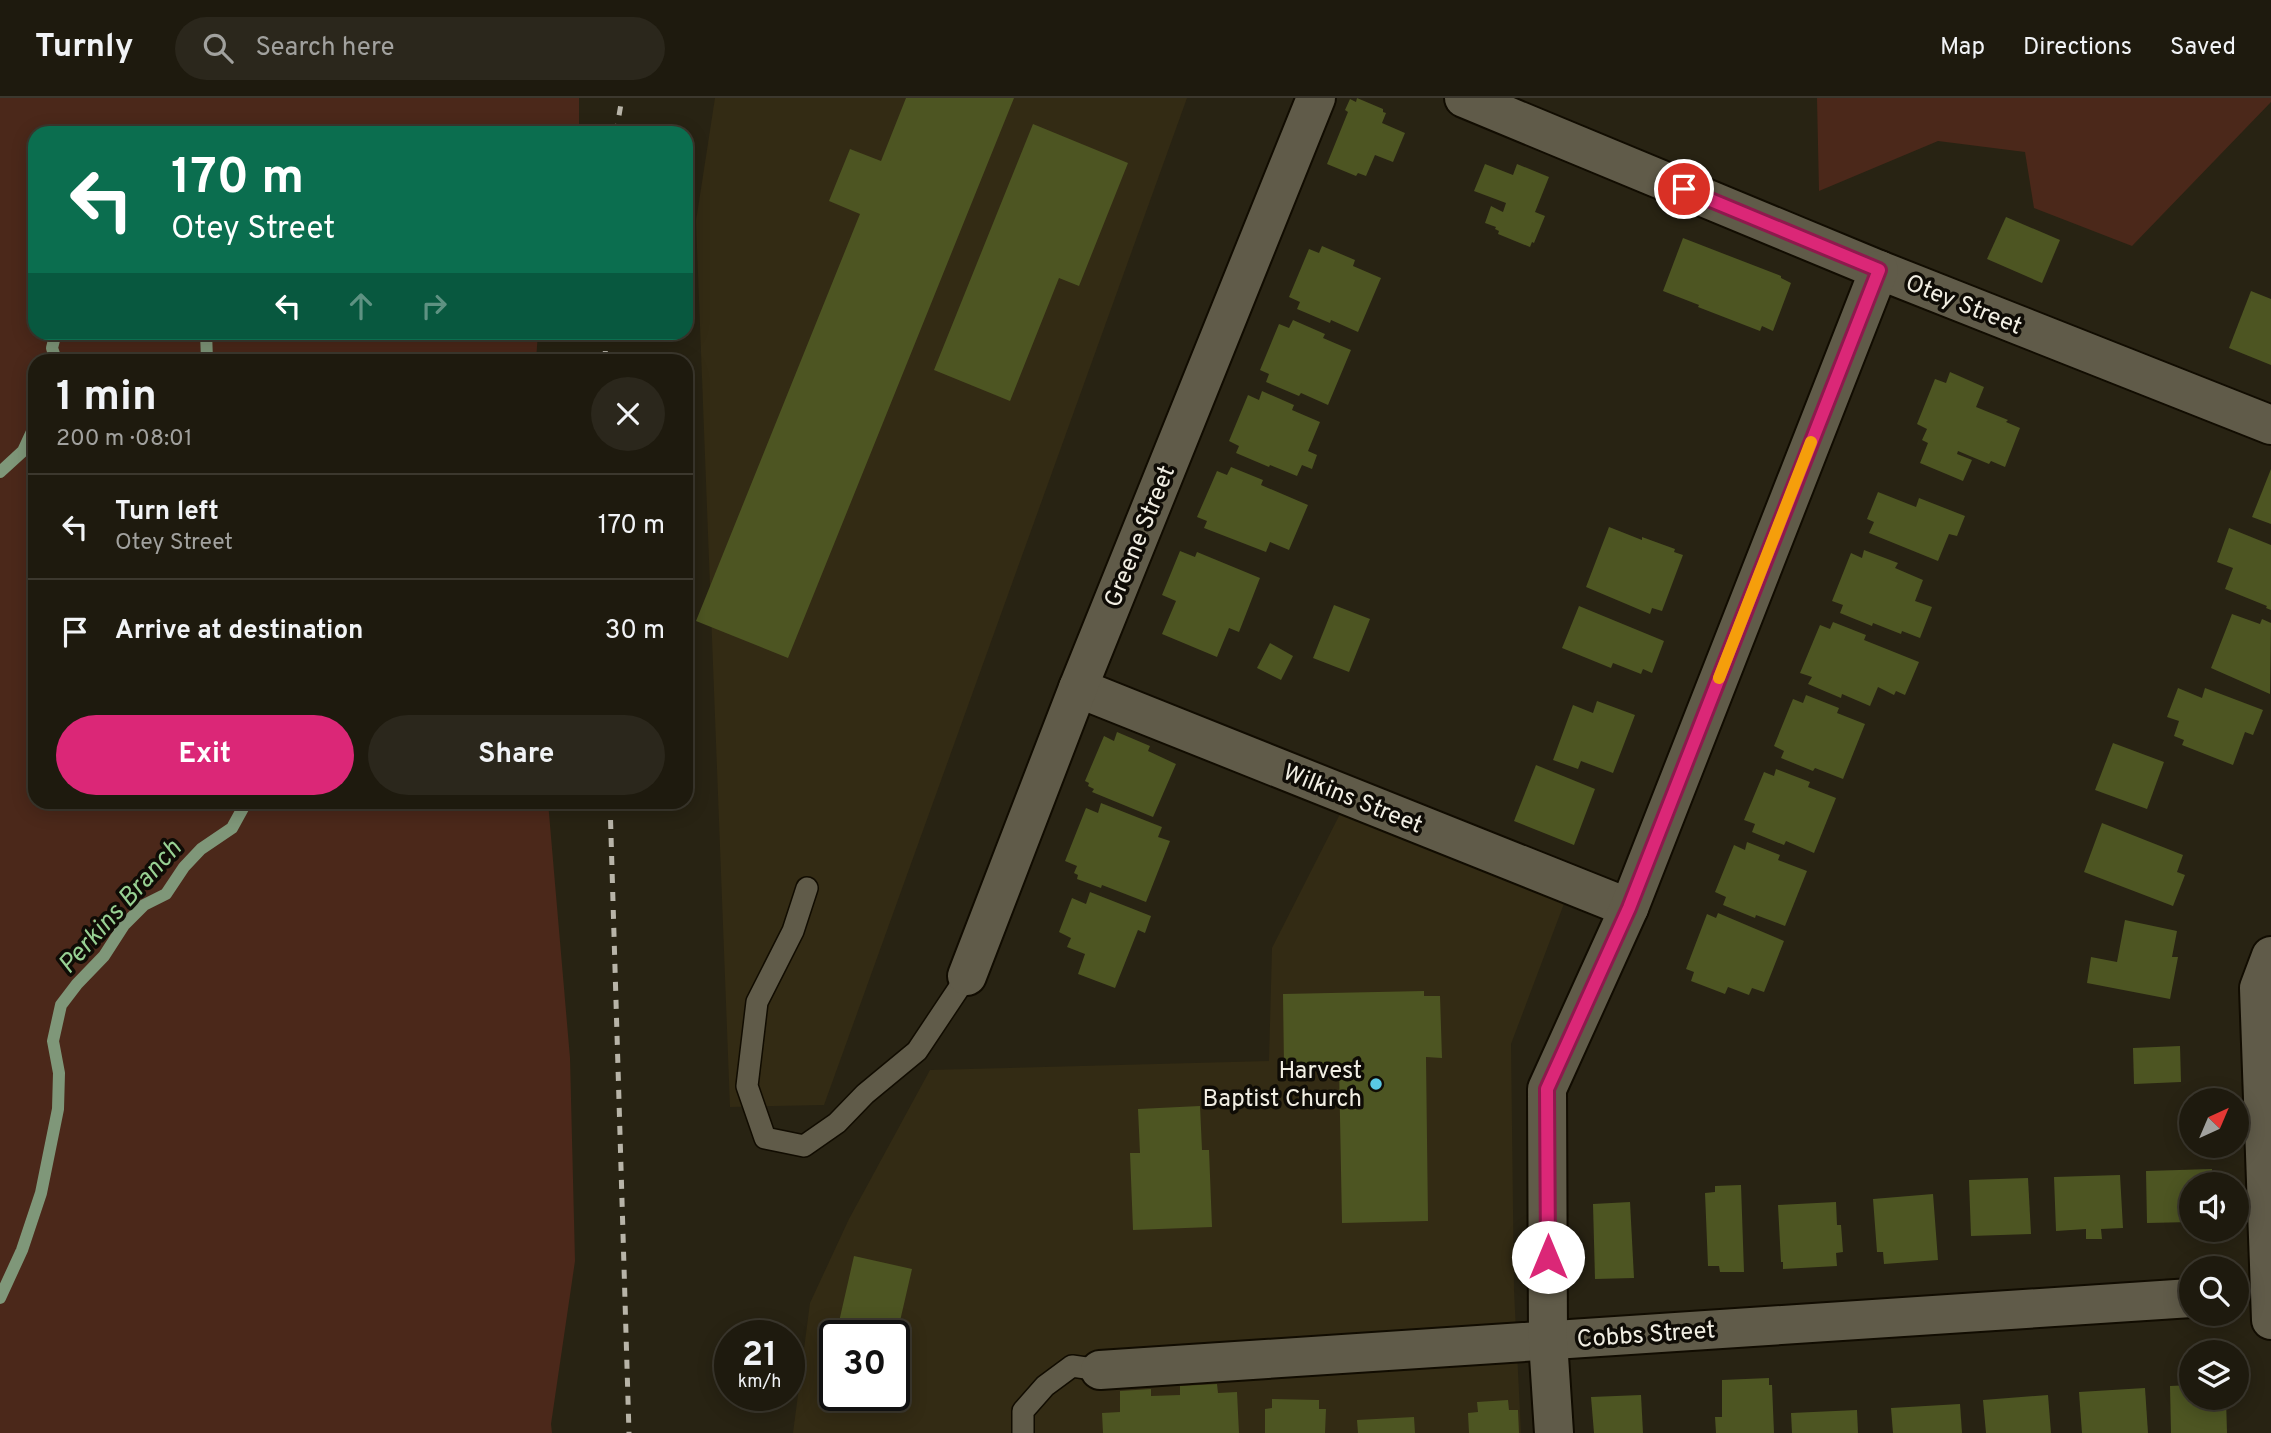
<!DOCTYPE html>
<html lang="en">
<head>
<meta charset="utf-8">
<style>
  body { margin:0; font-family:Overpass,sans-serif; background:#2b271c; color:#f1f3f6; height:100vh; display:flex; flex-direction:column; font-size:26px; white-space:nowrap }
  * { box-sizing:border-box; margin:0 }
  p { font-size:23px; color:#a1a19e }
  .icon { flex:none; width:38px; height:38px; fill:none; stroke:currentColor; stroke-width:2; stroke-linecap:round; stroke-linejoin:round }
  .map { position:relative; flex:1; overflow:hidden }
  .details { position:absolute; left:28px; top:256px; width:665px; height:455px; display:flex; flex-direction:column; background:#1e1a0e; border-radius:21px; box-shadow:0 4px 18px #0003,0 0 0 2px #3c382e }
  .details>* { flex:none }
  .top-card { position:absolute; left:28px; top:28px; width:665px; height:214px; border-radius:21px; box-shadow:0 4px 18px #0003,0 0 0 2px #3c382e; background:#0b6e4f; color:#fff; overflow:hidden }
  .needle { width:46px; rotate:44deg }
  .controls { position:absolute; left:2179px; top:990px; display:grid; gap:14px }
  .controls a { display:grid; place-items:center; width:70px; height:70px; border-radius:50%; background:#1e1a0e; box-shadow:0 4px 18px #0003,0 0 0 2px #3c382e; font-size:35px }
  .speed { position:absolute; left:714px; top:1222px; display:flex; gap:14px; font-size:35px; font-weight:700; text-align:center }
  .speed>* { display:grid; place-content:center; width:91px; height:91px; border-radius:50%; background:#1e1a0e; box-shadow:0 4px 18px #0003,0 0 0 2px #3c382e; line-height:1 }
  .speed small { font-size:18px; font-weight:400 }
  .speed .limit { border:4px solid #111; border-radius:10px; background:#fff; color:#111 }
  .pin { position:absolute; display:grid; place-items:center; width:60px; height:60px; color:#fff; margin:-30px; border:4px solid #fff; border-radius:50%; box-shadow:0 2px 7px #0007 }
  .me { position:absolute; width:77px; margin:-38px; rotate:0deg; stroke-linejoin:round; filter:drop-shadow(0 0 5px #0008) }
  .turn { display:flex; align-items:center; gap:24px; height:147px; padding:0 28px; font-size:32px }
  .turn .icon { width:91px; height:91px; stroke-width:2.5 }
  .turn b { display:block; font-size:49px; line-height:60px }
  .lanes { display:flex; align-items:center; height:66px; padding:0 28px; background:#0003; justify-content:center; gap:35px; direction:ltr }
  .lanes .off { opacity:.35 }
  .round { display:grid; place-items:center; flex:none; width:74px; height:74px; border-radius:37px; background:#2b271c }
  .headline { display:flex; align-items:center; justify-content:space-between; height:119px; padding:0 28px }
  h1 { font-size:42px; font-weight:700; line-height:52px }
  .primary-button { display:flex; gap:14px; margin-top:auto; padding:14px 28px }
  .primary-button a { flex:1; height:80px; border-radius:42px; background:#db2777; color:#fff; font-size:28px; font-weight:700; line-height:80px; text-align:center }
  .primary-button a+a { background:#2b271c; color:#f1f3f6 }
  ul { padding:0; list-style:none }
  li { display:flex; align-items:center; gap:21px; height:105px; padding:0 28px; border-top:2px solid #3c382e }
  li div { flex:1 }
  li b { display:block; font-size:26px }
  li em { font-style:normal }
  header { display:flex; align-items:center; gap:42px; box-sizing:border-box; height:98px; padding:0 35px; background:#1e1a0e; border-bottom:2px solid #3c382e }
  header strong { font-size:33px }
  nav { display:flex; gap:38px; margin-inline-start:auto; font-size:24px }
  .search { width:490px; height:63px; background:#2b271c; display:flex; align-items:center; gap:18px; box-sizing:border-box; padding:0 24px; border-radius:38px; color:#a1a19e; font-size:26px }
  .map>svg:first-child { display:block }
</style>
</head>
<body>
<header>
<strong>Turnly</strong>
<div class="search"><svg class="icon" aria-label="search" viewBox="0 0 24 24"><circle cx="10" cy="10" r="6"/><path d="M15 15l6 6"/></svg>Search here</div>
<nav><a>Map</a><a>Directions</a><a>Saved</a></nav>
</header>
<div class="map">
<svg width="2271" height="1335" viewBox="0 0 2271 1335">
  <rect width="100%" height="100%" fill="#282313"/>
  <!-- built -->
  <g fill="#332b14" fill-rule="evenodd">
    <polygon points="715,0 1187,0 824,1007 730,1009 696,123"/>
    <path d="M1340 716 1565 803 1511 946 1514 1192 1521 1335H793L810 1205 849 1121 930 972 1269 963 1272 850ZM835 1237H894V1297H835Z"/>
  </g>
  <!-- green -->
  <g fill="#4b281a">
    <polygon points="0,0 579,0 579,35 35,35 35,234 538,235 536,262 35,262 35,704 548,704 570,960 575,1163 551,1326 552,1335 0,1335"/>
    <polygon points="1817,0 2271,0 2271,4 2132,148 2034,110 2025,54 1938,43 1819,93"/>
  </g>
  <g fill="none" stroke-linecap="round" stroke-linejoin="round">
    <!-- stream -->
    <g stroke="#7f9779" stroke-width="12">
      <polyline points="56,234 52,250 56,262"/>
      <polyline points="206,234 207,262"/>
      <polyline points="0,374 23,353 35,327"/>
      <polyline points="0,1200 22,1152 41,1095 58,1011 59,975 53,943 61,907 77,886 104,858 124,827 144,807 166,796 184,769 201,751 232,730 243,710 242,704"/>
    </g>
  </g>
  <!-- building -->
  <g fill="#4d5522">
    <polygon points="906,0 1014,0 788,560 696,523 860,116 829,103 850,51 881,63"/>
    <polygon points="1357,0 1383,11 1383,14 1386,15 1382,25 1405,35 1393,64 1375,57 1366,78 1358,75 1356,78 1327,66 1348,14 1345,12 1350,1 1356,4"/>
    <polygon points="1033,26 1128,65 1079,188 1059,180 1010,303 934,272"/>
    <polygon points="1485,66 1513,77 1517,66 1549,79 1535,114 1545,118 1534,145 1532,144 1530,149 1498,136 1499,133 1495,131 1496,129 1485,125 1491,108 1503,114 1506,105 1474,93"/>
    <polygon points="2006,119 2060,142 2042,185 1987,161"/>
    <polygon points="1683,140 1781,178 1781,180 1791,185 1773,233 1762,228 1760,233 1698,209 1699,207 1663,193"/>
    <polygon points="1322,148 1355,162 1353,168 1381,180 1358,234 1331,222 1330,225 1297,211 1300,204 1289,199 1309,151 1319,155"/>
    <polygon points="2251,193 2271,201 2271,267 2229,250"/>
    <polygon points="1293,222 1325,236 1323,240 1351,252 1328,307 1301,295 1299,298 1266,284 1269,276 1260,272 1279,226 1289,230"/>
    <polygon points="1950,274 1984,289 1976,309 2008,322 2006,324 2020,330 2005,369 1991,363 1989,366 1958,353 1957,356 1972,362 1963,383 1920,365 1928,345 1922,342 1927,331 1917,326 1935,281 1946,285"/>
    <polygon points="1262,293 1294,307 1292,312 1320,324 1308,353 1317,357 1312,371 1302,367 1297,378 1270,367 1269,369 1236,355 1239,348 1229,343 1248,297 1259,302"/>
    <polygon points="1231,369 1263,382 1261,387 1308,407 1289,452 1270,444 1266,454 1204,430 1207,423 1197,419 1217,373 1227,377"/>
    <polygon points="2271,371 2271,426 2252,419"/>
    <polygon points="1878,394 1916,409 1919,400 1965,418 1957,438 1949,436 1938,463 1869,435 1874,424 1867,421"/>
    <polygon points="1609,429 1642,442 1642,439 1675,451 1674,454 1683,457 1662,513 1652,510 1650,516 1586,489"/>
    <polygon points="2229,430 2271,447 2271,512 2266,510 2267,508 2225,491 2233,470 2217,464"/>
    <polygon points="1864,452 1898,465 1895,470 1923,482 1915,503 1932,509 1920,540 1902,533 1901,536 1873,525 1872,528 1840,515 1843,507 1832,503 1851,455 1862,460"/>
    <polygon points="1180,453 1195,459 1197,454 1260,480 1239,534 1229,530 1217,559 1162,536 1176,503 1162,497"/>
    <polygon points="1334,507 1370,521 1349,574 1313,560"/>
    <polygon points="1579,508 1664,543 1652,575 1643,571 1641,576 1613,565 1611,570 1562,550"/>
    <polygon points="2232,516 2260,526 2262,521 2271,525 2270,596 2211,570"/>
    <polygon points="1833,524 1866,537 1864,542 1919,564 1905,597 1896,593 1894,597 1878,589 1870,608 1842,596 1841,600 1808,586 1812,579 1800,575 1820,527 1830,531"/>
    <polygon points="1270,545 1293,558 1281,582 1257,570"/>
    <polygon points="2178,590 2202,600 2205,590 2263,612 2253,637 2245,634 2233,667 2182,647 2184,642 2174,638 2179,623 2167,619"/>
    <polygon points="1806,597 1839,610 1837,615 1865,626 1843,681 1815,670 1813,673 1781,660 1784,653 1774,648 1793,601 1803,605"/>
    <polygon points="1597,603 1635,617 1613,675 1581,663 1578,671 1553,662 1573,607 1593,615"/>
    <polygon points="1117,634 1150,648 1148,653 1176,666 1153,719 1092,694 1094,691 1088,688 1089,685 1085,683 1104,638 1114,643"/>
    <polygon points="2113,645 2164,664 2147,711 2095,692"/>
    <polygon points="1536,667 1595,691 1574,747 1514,723"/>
    <polygon points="1776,671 1810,684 1808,689 1836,700 1814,755 1786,743 1784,747 1752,734 1755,726 1744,722 1764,674 1774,678"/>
    <polygon points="1101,705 1162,729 1158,739 1170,743 1146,804 1102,787 1101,790 1077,781 1078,777 1074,775 1077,768 1065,763 1086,710 1098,715"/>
    <polygon points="2102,725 2183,757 2177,774 2185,777 2173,808 2084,774"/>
    <polygon points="1747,744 1780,757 1778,762 1807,773 1785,828 1756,817 1755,820 1723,807 1726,799 1715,794 1734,747 1745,752"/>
    <polygon points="1090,794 1151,818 1145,835 1138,832 1115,890 1078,876 1085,856 1067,849 1071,840 1059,834 1072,800 1086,806"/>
    <polygon points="1718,815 1784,843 1764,894 1752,890 1749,897 1728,889 1725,896 1691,883 1694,874 1686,871 1707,816 1716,820"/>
    <polygon points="2125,822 2177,833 2172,859 2178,859 2170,901 2087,885 2091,859 2117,864"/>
    <polygon points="1424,893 1424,898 1440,898 1442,960 1426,959 1428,1123 1342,1125 1339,967 1284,968 1283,896"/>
    <polygon points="2180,948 2181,984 2134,986 2133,950"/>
    <polygon points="1200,1008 1202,1052 1209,1052 1212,1129 1133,1132 1130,1055 1140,1055 1138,1011"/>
    <polygon points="2212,1071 2212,1087 2191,1087 2191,1124 2147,1125 2146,1073"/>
    <polygon points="2120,1077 2123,1130 2101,1131 2102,1141 2086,1141 2086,1131 2056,1133 2054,1079"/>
    <polygon points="2028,1080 2031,1136 1971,1138 1969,1082"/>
    <polygon points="1741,1087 1744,1174 1720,1174 1719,1168 1708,1168 1705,1095 1715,1094 1715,1088"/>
    <polygon points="1933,1096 1938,1162 1884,1166 1883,1154 1877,1154 1873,1101"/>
    <polygon points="1630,1104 1634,1180 1595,1181 1593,1106"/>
    <polygon points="1836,1104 1837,1127 1841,1127 1843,1154 1836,1155 1837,1168 1783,1171 1783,1164 1781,1164 1778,1107"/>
    <polygon points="854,1158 912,1171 895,1245 894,1237 836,1237"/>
    <polygon points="834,1250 835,1250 835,1273 829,1271"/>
    <polygon points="1769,1280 1769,1287 1772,1287 1774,1335 1716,1335 1715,1319 1722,1319 1722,1282"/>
    <polygon points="1217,1286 1218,1295 1237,1294 1239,1335 1103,1335 1102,1315 1120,1314 1120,1293 1151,1291 1151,1298 1180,1297 1180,1288"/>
    <polygon points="2191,1287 2191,1300 2226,1300 2227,1335 2171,1335 2170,1288"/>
    <polygon points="2145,1290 2148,1335 2082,1335 2079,1294"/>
    <polygon points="1641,1297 1643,1335 1594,1335 1591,1299"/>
    <polygon points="2048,1297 2051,1335 1986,1335 1983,1302"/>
    <polygon points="1272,1301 1319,1302 1319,1311 1326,1311 1325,1335 1265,1335 1265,1311 1272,1310"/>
    <polygon points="1508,1302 1509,1312 1518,1312 1519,1335 1469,1335 1468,1315 1478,1314 1477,1304"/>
    <polygon points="1960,1306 1962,1335 1893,1335 1891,1310"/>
    <polygon points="1857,1312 1858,1335 1792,1335 1791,1315"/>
    <polygon points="1414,1319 1415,1335 1358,1335 1357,1322"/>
  </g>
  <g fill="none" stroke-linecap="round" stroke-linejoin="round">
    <defs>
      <g id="service">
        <polyline points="807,790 793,833 757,904 747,988 765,1040 804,1048 837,1025 865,996 917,953 967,878"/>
        <polyline points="1023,1335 1023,1313 1045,1288 1072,1268 1100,1272"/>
      </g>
      <g id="minor">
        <polyline points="1464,0 1879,172 2271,327"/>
        <polyline points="1078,590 1629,810"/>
        <polyline points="2271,858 2259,890 2271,1222"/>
        <polyline points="967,878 1078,590 1316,0"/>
        <polyline points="1100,1272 2191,1200"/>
        <polyline points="1554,1335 1548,1243 1547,991 1629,810 1879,172"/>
      </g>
    </defs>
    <!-- service casing -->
    <use href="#service" stroke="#110c01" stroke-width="24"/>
    <!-- minor casing -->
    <use href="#minor" stroke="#110c01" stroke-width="42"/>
    <!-- service -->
    <use href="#service" stroke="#605b49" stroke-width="21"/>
    <!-- minor -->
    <use href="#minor" stroke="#605b49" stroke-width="38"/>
    <!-- rail -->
    <g stroke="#b8b4a8" stroke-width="5" stroke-dasharray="9 9" stroke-linecap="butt">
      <polyline points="616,35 622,0"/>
      <polyline points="605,262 606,234"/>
      <polyline points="610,704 629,1335"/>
    </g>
  </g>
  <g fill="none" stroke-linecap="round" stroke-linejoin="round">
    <defs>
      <polyline id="route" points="1548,1159 1547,991 1629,810 1879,172 1684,91"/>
    </defs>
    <!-- route casing -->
    <use href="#route" stroke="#8e194d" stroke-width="18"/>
    <!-- route -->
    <use href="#route" stroke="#db2777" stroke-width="12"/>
    <!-- slow -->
    <polyline stroke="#f59e0b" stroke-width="12" points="1719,580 1811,344"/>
  </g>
  <!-- markers -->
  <circle fill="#59c8e5" stroke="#0f0c06" stroke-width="2.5" cx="1376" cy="986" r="7"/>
  <g text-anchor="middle" stroke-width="7" stroke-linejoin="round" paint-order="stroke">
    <!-- street labels -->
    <g font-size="24" fill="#f1eee3" stroke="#0f0c06">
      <text transform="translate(1964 206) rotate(22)" y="8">Otey Street</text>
      <text transform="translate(1139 438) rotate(-68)" y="8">Greene Street</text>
      <text transform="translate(1353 700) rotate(22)" y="8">Wilkins Street</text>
      <text transform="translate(1646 1236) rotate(-4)" y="8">Cobbs Street</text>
    </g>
    <!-- poi labels -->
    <g font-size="24" fill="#f1eee3" stroke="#0f0c06" text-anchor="end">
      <text x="1362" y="980">Harvest<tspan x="1362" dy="28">Baptist Church</tspan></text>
    </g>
    <!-- water labels -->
    <g font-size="26" font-style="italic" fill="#98d193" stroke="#0f0c06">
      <text transform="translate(119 808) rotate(-48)" y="9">Perkins Branch</text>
    </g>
  </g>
</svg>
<div class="controls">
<a><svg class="needle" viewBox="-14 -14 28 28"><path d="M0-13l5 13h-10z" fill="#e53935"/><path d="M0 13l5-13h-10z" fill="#a1a19e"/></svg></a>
<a><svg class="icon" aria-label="sound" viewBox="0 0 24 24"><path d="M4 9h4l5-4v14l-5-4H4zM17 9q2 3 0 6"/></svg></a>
<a><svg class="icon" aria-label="search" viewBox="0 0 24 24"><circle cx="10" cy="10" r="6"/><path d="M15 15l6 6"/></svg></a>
<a><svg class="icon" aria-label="layers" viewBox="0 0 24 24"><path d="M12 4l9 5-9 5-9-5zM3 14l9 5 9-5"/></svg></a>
</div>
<div class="speed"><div>21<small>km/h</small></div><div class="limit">30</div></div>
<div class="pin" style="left:1684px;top:91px;background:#d93025"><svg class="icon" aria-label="arrive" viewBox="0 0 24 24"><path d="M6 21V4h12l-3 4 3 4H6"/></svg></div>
<svg class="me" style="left:1548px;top:1159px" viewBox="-20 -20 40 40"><circle r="19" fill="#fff"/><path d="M0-13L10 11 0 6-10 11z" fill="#db2777"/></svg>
<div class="top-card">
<div class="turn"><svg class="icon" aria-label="left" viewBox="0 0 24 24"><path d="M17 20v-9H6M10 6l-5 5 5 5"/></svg><div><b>170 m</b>Otey Street</div></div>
<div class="lanes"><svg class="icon" aria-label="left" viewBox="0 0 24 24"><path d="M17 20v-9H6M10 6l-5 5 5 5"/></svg><svg class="icon off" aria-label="ahead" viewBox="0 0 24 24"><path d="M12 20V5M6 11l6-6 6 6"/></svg><svg class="icon off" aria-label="right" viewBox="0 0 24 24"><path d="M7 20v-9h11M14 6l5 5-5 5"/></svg></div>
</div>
<section class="details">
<div class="headline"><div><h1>1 min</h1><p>200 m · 08:01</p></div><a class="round"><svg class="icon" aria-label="close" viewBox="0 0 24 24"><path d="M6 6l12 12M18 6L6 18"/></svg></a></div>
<ul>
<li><svg class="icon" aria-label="left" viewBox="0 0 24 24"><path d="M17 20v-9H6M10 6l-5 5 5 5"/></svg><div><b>Turn left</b><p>Otey Street</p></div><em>170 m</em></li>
<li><svg class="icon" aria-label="arrive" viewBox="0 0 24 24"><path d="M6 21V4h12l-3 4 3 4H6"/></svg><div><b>Arrive at destination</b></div><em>30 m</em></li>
</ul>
<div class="primary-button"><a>Exit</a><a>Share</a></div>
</section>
</div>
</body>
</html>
